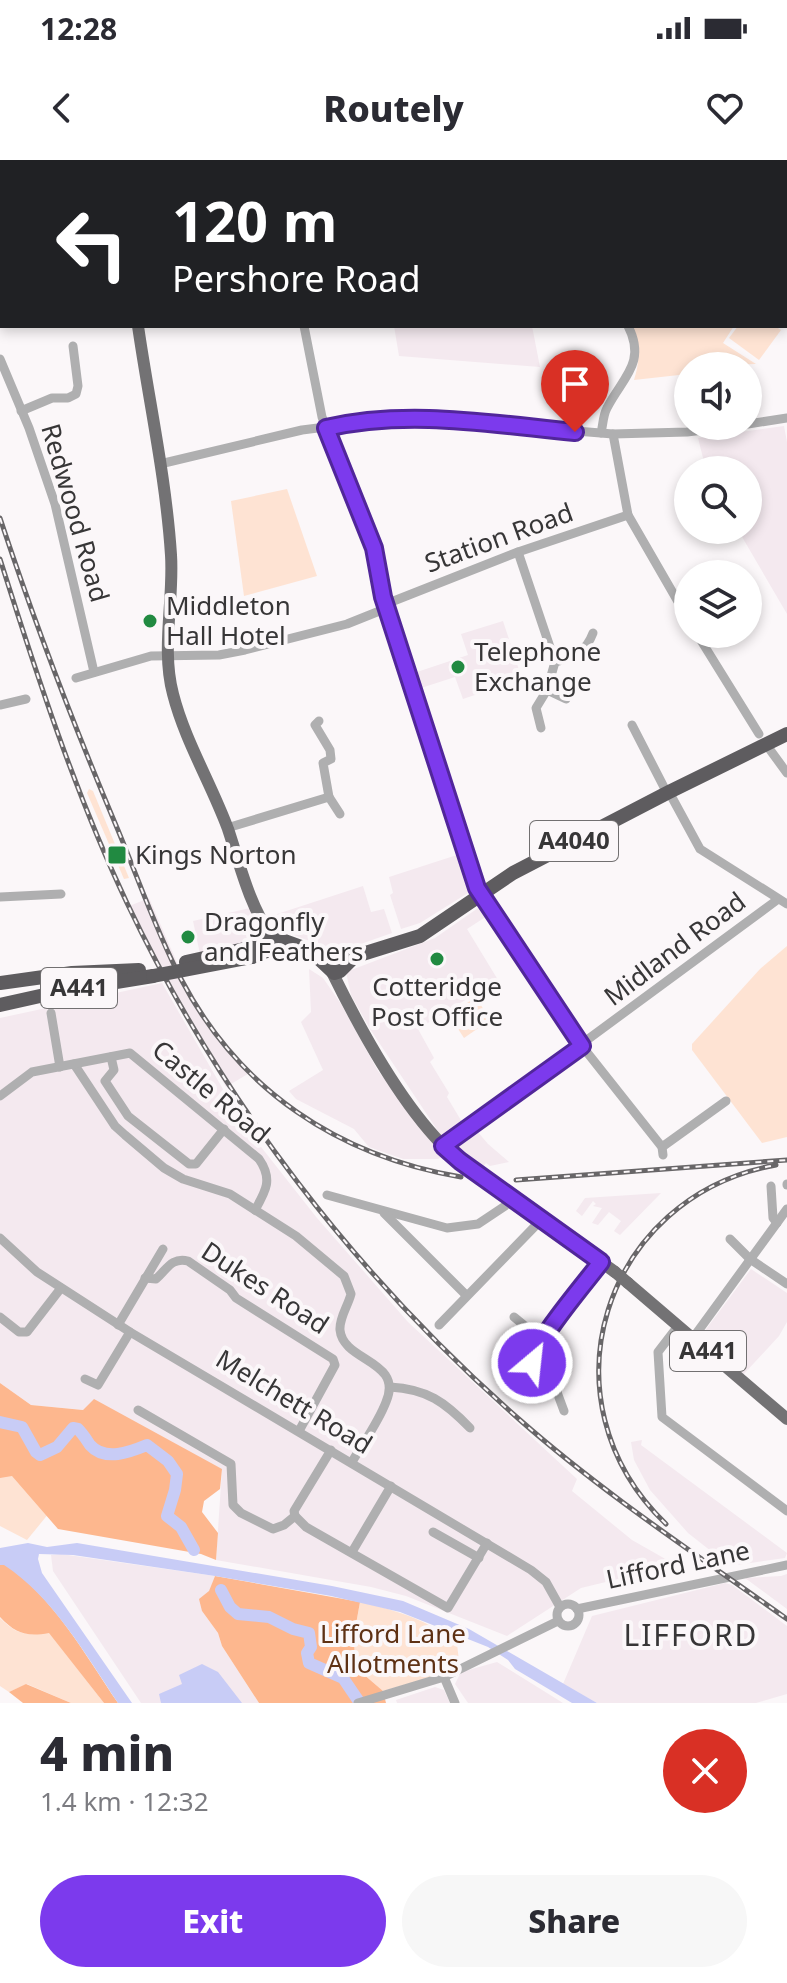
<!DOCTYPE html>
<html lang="en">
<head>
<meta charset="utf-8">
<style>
  body { margin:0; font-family:"Noto Sans",sans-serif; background:#f7f7f7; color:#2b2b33; height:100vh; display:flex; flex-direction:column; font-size:30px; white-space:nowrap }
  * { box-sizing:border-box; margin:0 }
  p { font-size:26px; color:#7c7c81 }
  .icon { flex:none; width:44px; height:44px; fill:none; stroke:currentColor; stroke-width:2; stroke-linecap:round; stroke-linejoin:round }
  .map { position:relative; height:1543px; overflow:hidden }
  .drawer { display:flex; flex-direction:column; background:#fff; flex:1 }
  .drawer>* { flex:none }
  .hud { position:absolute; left:0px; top:0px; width:788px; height:168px; box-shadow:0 4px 12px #0003; background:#202124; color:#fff; overflow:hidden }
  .fabs { position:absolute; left:674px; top:192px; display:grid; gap:16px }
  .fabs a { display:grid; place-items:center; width:88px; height:88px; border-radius:50%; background:#fff; box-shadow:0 4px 12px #0003; font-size:40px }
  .pin { position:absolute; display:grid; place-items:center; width:68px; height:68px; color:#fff; margin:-82px -34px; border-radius:50% 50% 50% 0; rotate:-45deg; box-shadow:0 0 8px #0007 }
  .pin .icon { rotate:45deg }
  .me { position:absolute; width:88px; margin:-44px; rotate:28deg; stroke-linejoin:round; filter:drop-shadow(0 0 6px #0008) }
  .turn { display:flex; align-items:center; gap:28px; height:168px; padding:0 40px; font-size:36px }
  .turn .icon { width:104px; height:104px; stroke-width:2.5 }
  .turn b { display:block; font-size:56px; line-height:68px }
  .round { display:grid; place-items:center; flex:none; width:84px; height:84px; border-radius:42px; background:#f7f7f7 }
  .summary { display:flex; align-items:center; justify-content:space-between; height:136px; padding:0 40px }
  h1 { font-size:48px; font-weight:800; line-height:60px }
  .primary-button { display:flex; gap:16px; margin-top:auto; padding:16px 40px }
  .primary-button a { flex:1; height:92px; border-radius:48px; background:#7c3aed; color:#fff; font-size:32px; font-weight:800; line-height:92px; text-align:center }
  .primary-button a+a { background:#f7f7f7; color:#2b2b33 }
  .status { display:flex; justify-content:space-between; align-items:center; height:56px; padding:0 40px; background:#fff; direction:ltr }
  .status svg { height:22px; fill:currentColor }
  header { display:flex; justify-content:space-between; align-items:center; height:104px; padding:0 40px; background:#fff; font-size:36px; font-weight:800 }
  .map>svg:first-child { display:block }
</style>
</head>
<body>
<div class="status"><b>12:28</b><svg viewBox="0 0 49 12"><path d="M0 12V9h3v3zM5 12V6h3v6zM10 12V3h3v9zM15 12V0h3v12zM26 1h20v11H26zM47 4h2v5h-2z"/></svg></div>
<header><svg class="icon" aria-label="back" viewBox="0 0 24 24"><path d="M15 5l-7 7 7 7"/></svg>Routely<svg class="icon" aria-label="heart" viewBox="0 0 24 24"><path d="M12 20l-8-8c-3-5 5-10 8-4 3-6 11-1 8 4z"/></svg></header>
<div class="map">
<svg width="787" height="1543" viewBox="0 0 787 1543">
  <rect width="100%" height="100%" fill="#fbf7f9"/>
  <!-- built -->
  <g fill="#f4e9ef">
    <rect x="291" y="0" width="209" height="2"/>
    <polygon points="394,166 532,166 540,207 399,196"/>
    <polygon points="784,266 787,282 787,454 738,370 748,370 748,310 706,310 698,278"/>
    <polygon points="503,461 522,519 463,539 455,517 418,529 414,513 468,495 461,474"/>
    <polygon points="460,694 471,731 420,763 401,769 390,735 393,733 389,717"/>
    <polygon points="363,726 371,752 384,749 392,773 338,792 278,769 271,756"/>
    <polygon points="149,738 185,821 209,863 251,912 226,927 152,796 127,747"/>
    <polygon points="481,746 487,756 467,769 498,820 418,869 434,898 430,902 449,933 447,937 465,967 446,983 370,869 351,835 346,812 435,778"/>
    <polygon points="250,748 255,768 251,782 200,794 193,761"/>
    <polygon points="309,809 323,818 341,844 378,911 445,995 438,999 403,999 369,987 354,969 296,939 289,931 323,910 301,862 311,852"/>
    <polygon points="162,823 243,964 317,1058 408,1162 577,1319 572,1331 632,1380 676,1405 581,1428 507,1476 406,1436 371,1427 216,1400 222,1309 84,1250 31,1245 0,1223 0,858"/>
    <polygon points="477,971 488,984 509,1002 490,1006 486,1003 483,1007 456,988"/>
    <polygon points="661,1033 620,1075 614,1071 621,1061 609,1052 598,1065 592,1063 602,1048 593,1046 596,1044 593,1041 582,1056 576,1051 585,1038"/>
    <polygon points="751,1109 787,1133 787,1162 779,1176 742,1216 701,1176"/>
    <polygon points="642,1280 641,1285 787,1393 785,1398 730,1406 688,1373 650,1330 634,1300 631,1282"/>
    <polygon points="61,1394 215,1416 202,1451 218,1473 222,1486 259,1543 141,1543 53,1411 51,1395"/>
    <polygon points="787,1414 787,1449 745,1418 781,1416"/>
    <polygon points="725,1423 732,1425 787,1466 787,1534 756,1543 597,1543 563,1524 592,1456"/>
    <polygon points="497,1502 563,1543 468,1543 455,1524 461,1512"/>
    <polygon points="435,1527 444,1530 450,1543 397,1543 396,1540"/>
  </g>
  <!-- green -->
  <g fill="#fee3d3">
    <polygon points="620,0 787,0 787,109 786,2 619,2"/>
    <path d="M630 166H734L723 183 756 204 688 206V214L634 220C640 202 641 182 630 166Z"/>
    <polygon points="738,166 775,166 781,170 759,200 729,178"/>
    <polygon points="287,329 317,416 244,436 231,341"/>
    <polygon points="89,629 93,631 129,718 124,719 87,633"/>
    <polygon points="787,786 787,977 762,983 692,890 692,884 760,809"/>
    <polygon points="476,837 490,860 464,878 449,855"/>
    <polygon points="0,1231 67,1331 27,1380 0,1366"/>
    <path d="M360 1442C398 1451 427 1459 457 1484L459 1501 448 1512 383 1531 355 1507 354 1475Z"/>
    <path d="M0 1458C16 1474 27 1477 49 1472L104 1543H71L27 1524 9 1532 0 1526Z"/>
  </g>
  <!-- forest -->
  <g fill="#fdb78e">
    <polygon points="0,1223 31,1245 83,1250 94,1239 222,1309 220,1329 204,1341 202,1352 218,1373 216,1400 201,1394 58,1369 12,1316 0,1318"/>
    <path d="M4 1404C53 1436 85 1495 118 1543H104L49 1473C27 1477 16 1474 0 1457V1405Z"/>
    <polygon points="215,1416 360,1442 354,1475 355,1507 383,1531 386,1543 259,1543 222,1486 218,1473 202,1451 199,1439 209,1431"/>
    <polygon points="26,1524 71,1543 23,1543 9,1532"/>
  </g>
  <!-- water -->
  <g fill="#c8ccf6">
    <path d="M28 1383 47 1387 77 1383 332 1426 403 1441 469 1469 597 1543H572L515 1509 508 1500 488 1487 400 1452 331 1436 215 1416 73 1395 39 1394 38 1399 42 1413 132 1543H118C86 1495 53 1437 4 1405H0V1388Z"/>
    <polygon points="202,1504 218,1512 242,1543 161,1543 159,1534 182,1524 179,1515"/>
  </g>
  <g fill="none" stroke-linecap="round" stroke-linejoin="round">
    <!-- river -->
    <g stroke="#c8ccf6" stroke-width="12">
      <path d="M0 1262 22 1267 36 1292 40 1295 57 1287 73 1268 78 1269C83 1274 86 1279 90 1285 105 1302 130 1292 147 1285L168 1301 177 1314 175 1330 167 1356 181 1367 194 1390"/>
      <polyline points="221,1430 230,1447 238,1454 269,1457 293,1469 309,1473 311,1487 307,1493 309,1503 343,1518 360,1543"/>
    </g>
    <!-- minor -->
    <g stroke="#afafb0" stroke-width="9">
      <polyline points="285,0 285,2"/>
      <polyline points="539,0 539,2"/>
      <polyline points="0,51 2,50"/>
      <polyline points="304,166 322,257 374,388 383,437 480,734 582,886 662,987 663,995"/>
      <polyline points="0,199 29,268 55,344 94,512"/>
      <polyline points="21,251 52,238 68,238 76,234 78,226 73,186"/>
      <polyline points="748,264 787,258"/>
      <path d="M601 273C603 265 603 255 607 248 622 218 647 203 628 166"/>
      <polyline points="613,274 628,355 688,459"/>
      <polyline points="160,304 302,270 405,257 613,274 687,272 735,266"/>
      <polyline points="518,392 555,502 547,530 536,548 541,568"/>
      <polyline points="386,444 518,392 628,355"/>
      <polyline points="697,474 759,574"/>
      <path d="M555 502C573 498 586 492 593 473"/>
      <polyline points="76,518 151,496 219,495 245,490 347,464 387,448"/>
      <polyline points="547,530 566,539"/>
      <polyline points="0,545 26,539"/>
      <polyline points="632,565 667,633"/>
      <polyline points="765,583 787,613"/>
      <polyline points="669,632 700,689 787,744"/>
      <polyline points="329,637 340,654"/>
      <polyline points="227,668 329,637 323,603 331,599 330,590 315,565 319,561"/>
      <polyline points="0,737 61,734"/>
      <polyline points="51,853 60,907"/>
      <polyline points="111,897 114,910 105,921 128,956 189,1004 196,1004 224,969"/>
      <path d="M74 904 115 966 125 975 164 1008 183 1019 230 1034 296 1076 344 1116 351 1134C348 1146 339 1158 340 1170 343 1202 404 1200 386 1242 378 1263 363 1283 352 1302"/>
      <path d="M0 936 32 912 130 893 259 999C273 1019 266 1031 255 1050"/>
      <polyline points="443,986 777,740"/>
      <polyline points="662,987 726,941"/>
      <polyline points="787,1024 787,1025"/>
      <polyline points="771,1026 773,1058 777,1063"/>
      <polyline points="327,1035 447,1068 478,1064 505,1046 512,1038"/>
      <polyline points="384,1053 466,1135"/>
      <polyline points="0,1078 37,1112 130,1172 531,1410 546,1422 560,1447"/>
      <polyline points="730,1079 750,1099 787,1124"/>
      <path d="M145 1118 156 1119C167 1109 172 1097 188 1101L230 1130 236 1138 333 1199 335 1205 299 1271"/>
      <polyline points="0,1157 19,1172 27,1172 61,1128"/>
      <polyline points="514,1157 542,1180"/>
      <polyline points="118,1165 163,1089"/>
      <polyline points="439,1165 542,1059"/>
      <polyline points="678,1166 658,1192 662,1257 787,1351"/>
      <polyline points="693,1178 787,1049"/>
      <polyline points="85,1219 98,1225 130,1172"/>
      <path d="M390 1227C427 1229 445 1242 470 1268"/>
      <polyline points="138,1250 231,1304 233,1345 241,1353 273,1369 284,1365 295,1356 306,1367 448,1448 487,1383"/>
      <polyline points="564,1251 554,1224 536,1209 532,1200 542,1180 601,1102"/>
      <polyline points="295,1356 294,1351 331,1290"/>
      <polyline points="433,1372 479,1398"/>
      <polyline points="352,1392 391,1326"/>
      <circle cx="568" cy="1455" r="11"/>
      <polyline points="577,1449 787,1405"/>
      <polyline points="444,1517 455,1543"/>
      <polyline points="358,1543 444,1517 558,1461"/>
    </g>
    <!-- major -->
    <g stroke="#737274" stroke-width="12">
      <polyline points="111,0 112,2"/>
      <path d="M138 166C149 242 166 318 171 395 174 440 161 489 173 534 185 581 211 623 228 669 240 705 249 744 271 776"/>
      <path d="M332 812C361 871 409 960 460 1001L615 1112"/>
      <polyline points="628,1123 787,1259"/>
    </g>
    <!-- highway -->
    <g stroke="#5e5c5f" stroke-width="14">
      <polyline points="252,797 276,787 291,788"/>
      <polyline points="317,797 334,813 340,811 352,799"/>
      <polyline points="186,802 249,788 271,776 340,801 420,776 513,713 669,632 787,574"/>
      <polyline points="0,823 72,813 139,810"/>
      <polyline points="0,845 67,830 153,816"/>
    </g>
    <defs>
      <g id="rail">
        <path d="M0 358C34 461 73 563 115 663 137 715 155 769 181 819 239 930 338 996 461 1017"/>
        <path d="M0 399C37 516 75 633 127 743 221 941 356 1116 520 1260 603 1333 697 1395 787 1459"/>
        <polyline points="516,1020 787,1000"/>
        <path d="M666 1364C538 1241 603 1036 776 1005"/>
      </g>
    </defs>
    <!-- rail casing -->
    <use href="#rail" stroke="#686668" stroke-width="5"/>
    <!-- rail -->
    <use href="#rail" stroke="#fbf7f9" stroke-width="2" stroke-dasharray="6" stroke-linecap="butt"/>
    <!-- major-bridge -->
    <polyline stroke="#737274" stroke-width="12" points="615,1112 628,1123"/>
    <!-- highway-bridge -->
    <polyline stroke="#5e5c5f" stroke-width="14" points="153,816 252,797"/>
  </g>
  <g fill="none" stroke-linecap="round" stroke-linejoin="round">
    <defs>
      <path id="route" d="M532 1203C534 1182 586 1122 601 1102L460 1001 443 986 582 886 477 728 383 437 374 388 326 268C408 249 492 264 575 272"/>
    </defs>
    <!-- route casing -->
    <use href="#route" stroke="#51269a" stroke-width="20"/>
    <!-- route -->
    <use href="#route" stroke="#7c3aed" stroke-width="14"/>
  </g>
  <!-- markers -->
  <g fill="#218a41" stroke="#fbf7f9" stroke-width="3">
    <circle cx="150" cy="461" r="8"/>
    <circle cx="458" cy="507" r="8"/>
    <rect x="107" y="685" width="20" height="20" rx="4"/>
    <circle cx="188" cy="777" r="8"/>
    <circle cx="437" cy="799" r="8"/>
  </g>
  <g text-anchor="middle" stroke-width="8" stroke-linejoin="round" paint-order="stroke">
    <!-- shield labels -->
    <g fill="#fbf7f9" stroke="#727071" stroke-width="2">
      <rect x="530" y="661" width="88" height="40" rx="6"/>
      <rect x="41" y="808" width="76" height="40" rx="6"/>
      <rect x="670" y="1171" width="76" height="40" rx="6"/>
    </g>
    <g font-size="24" font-weight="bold" fill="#373637">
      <text x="574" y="689">A4040</text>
      <text x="79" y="836">A441</text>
      <text x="708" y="1199">A441</text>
    </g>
    <!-- street labels -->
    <g font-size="26" fill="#373637" stroke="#fbf7f9">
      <text transform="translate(75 353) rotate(74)" y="9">Redwood Road</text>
      <text transform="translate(499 378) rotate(-20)" y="9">Station Road</text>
      <text transform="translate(675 789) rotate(-37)" y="9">Midland Road</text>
      <text transform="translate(211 932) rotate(40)" y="9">Castle Road</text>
      <text transform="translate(265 1128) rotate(33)" y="9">Dukes Road</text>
      <text transform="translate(294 1242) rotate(31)" y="9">Melchett Road</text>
      <text transform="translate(678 1405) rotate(-12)" y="9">Lifford Lane</text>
    </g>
    <!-- poi labels -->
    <g font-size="26" fill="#373637" stroke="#fbf7f9" text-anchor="start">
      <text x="166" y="455">Middleton<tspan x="166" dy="30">Hall Hotel</tspan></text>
      <text x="474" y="501">Telephone<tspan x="474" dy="30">Exchange</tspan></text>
      <text x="135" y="704">Kings Norton</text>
      <text x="204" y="771">Dragonfly<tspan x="204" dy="30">and Feathers</tspan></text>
      <text x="437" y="836" text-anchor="middle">Cotteridge<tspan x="437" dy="30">Post Office</tspan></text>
    </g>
    <!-- park labels -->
    <g font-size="26" fill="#5e3114" stroke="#fbf7f9">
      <text x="393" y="1483">Lifford Lane<tspan x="393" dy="30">Allotments</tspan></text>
    </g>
    <!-- quarter labels -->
    <g font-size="30" letter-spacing="2" fill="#373637" stroke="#fbf7f9">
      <text x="691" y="1486">LIFFORD</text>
    </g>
  </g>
</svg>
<div class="fabs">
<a><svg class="icon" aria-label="sound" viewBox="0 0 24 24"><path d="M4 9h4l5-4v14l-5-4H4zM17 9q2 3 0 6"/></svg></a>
<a><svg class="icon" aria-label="search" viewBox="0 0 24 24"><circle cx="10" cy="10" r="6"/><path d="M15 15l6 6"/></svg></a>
<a><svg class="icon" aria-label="layers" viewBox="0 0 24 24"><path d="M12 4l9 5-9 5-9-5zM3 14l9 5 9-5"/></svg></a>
</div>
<div class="pin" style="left:575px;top:272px;background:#d93025"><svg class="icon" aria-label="arrive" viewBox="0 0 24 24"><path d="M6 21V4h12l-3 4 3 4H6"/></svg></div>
<svg class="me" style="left:532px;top:1203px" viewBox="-20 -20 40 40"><circle r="17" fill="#7c3aed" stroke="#fff" stroke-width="3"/><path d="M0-11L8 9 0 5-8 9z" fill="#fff"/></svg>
<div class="hud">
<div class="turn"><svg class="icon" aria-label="left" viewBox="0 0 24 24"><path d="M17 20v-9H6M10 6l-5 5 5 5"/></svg><div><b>120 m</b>Pershore Road</div></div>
</div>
</div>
<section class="drawer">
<div class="summary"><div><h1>4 min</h1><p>1.4 km · 12:32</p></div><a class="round" style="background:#d93025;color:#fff"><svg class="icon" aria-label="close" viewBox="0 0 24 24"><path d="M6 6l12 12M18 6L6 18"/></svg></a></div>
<div class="primary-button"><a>Exit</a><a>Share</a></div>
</section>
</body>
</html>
